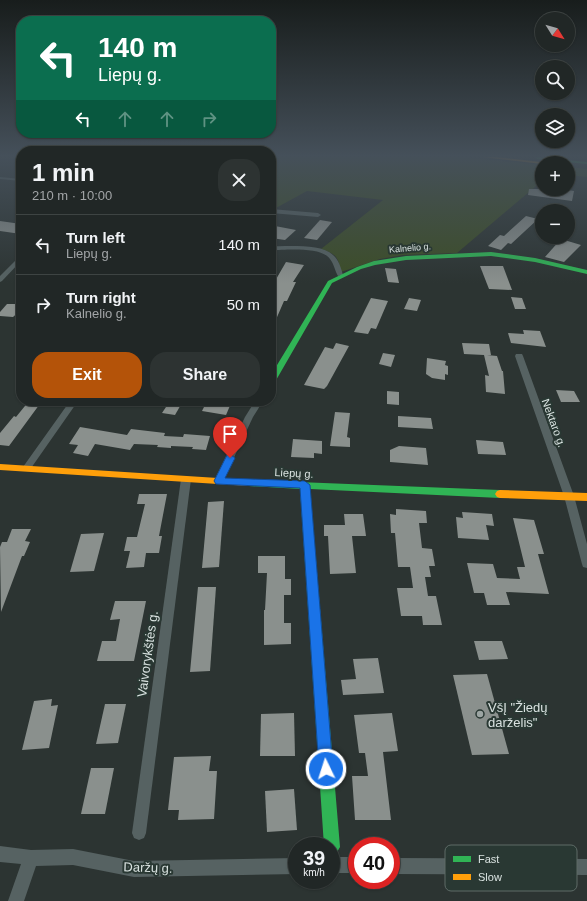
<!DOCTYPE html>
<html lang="en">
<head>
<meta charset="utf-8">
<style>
  body { margin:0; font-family:Helvetica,sans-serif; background:#2d3332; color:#f1f3f6; height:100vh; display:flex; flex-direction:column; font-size:15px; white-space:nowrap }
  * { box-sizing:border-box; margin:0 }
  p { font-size:13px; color:#a2a5a7 }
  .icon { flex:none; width:22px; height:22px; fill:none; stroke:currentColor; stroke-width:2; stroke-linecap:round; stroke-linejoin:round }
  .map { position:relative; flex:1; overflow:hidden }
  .panel { position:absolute; left:16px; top:146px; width:260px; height:260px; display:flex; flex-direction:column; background:#212726; border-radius:16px; box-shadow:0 1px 3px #0004,0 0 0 1px #3e4443 }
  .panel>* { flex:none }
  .banner { position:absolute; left:16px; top:16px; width:260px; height:122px; border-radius:16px; box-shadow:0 1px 3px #0004,0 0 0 1px #3e4443; background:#0b6e4f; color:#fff; overflow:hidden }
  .needle { width:26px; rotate:127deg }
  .controls { position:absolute; left:535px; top:12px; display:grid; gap:8px }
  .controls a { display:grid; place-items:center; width:40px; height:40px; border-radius:50%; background:#212726; box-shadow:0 1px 3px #0004,0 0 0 1px #3e4443; font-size:20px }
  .speed { position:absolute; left:288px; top:837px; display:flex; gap:8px; font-size:20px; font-weight:700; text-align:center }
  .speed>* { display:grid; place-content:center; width:52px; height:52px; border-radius:50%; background:#212726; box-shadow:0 1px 3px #0004,0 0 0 1px #3e4443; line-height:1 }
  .speed small { font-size:10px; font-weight:400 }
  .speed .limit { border:6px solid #d22; background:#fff; color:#111 }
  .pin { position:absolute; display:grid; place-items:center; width:34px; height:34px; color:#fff; margin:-41px -17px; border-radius:50% 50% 50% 0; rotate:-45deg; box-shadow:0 0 4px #0007 }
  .pin .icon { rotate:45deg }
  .me { position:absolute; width:44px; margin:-22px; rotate:356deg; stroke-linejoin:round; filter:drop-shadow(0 0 3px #0008) }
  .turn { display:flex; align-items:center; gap:14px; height:84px; padding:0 16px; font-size:18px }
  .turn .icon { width:52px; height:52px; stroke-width:2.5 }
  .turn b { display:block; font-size:28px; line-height:34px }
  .lanes { display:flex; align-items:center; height:38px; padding:0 16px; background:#0003; justify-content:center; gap:20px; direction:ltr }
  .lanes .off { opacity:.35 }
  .round { display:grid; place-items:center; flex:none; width:42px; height:42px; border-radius:16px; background:#2d3332 }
  .overview { display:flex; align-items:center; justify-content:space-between; height:68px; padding:0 16px }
  h1 { font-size:24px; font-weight:800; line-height:30px }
  .button { display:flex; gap:8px; margin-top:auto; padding:8px 16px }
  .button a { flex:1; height:46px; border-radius:16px; background:#b45309; color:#fff; font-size:16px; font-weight:800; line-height:46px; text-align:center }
  .button a+a { background:#2d3332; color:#f1f3f6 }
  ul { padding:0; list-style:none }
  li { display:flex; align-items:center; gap:12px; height:60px; padding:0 16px; border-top:1px solid #3e4443 }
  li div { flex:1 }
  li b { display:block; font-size:15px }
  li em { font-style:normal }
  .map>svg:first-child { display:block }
</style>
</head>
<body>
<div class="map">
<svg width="587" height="901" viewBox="0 0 587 901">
  <rect width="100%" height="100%" fill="#2c3432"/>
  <!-- green -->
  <g fill="#3c4d27">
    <path d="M271 157H463L542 165V181L457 253 403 255 380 259 341 272C338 256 336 254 321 249L383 200 307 191 274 209H271Z"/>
    <polygon points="568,167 587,169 587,177 568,175"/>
  </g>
  <!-- building -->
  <g fill="#8a908d">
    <polygon points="529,189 562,189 574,191 572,201 528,195"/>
    <polygon points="526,216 538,219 511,244 508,243 501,250 488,246 500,235 504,236"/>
    <polygon points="320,220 332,222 317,240 304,238"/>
    <polygon points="0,221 21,224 21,234 0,231"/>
    <polygon points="275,226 296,230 285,240 271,238 271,230"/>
    <polygon points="561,239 581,245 564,262 545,257"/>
    <polygon points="286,262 304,265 293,282 296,282 287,301 284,301 271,331 271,280 275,281"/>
    <polygon points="480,266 503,266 512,290 489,289"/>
    <polygon points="385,268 396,269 399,283 388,282"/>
    <polygon points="511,297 522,298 526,309 515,309"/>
    <polygon points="371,298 388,301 376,329 371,328 368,334 354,332"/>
    <polygon points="409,298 421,300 417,311 404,309"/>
    <polygon points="7,304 21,304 21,310 13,317 0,316 0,312"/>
    <polygon points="523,330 540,331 546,347 511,343 508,333 524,334"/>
    <polygon points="336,343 349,346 327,386 324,389 304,385 325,347 333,349"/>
    <polygon points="462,343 489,344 491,355 487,355 497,356 502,371 503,371 505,394 486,392 485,375 489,376 484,355 464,354"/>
    <polygon points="383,353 395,355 391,367 379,364"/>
    <polygon points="427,358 446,361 445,365 448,366 448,375 445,374 445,380 432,378 426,374"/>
    <polygon points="556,390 574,391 580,402 561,402"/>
    <polygon points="387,391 399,392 399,405 387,404"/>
    <polygon points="29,401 42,401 9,446 0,445 0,433 14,416 16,417"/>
    <polygon points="170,401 183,401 175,415 162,413"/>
    <polygon points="207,401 232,401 226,415 202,411"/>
    <polygon points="335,412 350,413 347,437 350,438 350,447 330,446"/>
    <polygon points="398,416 431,418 433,429 398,427"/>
    <polygon points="80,427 127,435 131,429 165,433 164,436 183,437 184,434 210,436 206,450 192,449 193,447 171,446 171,448 157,447 158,445 134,444 130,450 95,444 88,456 73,453 78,445 69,444"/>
    <polygon points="293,439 322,441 322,454 314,453 314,458 291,457"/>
    <polygon points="476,440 503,442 506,455 478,454"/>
    <polygon points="399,446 426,448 428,465 390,462 390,450"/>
    <polygon points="139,494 167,494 159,536 162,536 159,553 146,553 144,567 126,568 130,551 124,551 127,537 137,537 145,504 137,504"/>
    <polygon points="224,501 219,567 202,568 208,502"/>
    <polygon points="396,509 426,511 427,523 419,523 422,548 432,549 435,566 429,566 431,577 425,577 428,596 436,596 442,625 423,625 422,616 401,616 397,588 413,588 410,567 398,567 395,533 391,533 390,514 396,515"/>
    <polygon points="462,512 492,514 494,526 486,525 489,540 458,538 456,517 463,518"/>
    <polygon points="344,514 363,514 366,536 352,536 356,573 330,574 328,536 324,536 324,525 345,525"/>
    <polygon points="513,518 534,520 544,554 538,554 549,594 506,592 510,605 487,605 484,593 474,593 467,563 493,564 497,578 520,579 517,567 525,567"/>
    <polygon points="12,529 31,529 25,541 30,542 24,556 22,556 1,612 0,547 2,542 7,542"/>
    <polygon points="104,533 94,571 70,572 81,534"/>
    <polygon points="258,556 285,556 285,579 291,579 291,595 284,595 284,623 291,623 291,644 264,645 264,610 265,610 267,573 258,573"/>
    <polygon points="198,587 216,587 210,671 190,672"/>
    <polygon points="115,601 146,601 134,661 97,661 102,641 116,641 120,619 110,620"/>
    <polygon points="474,641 502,641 508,659 479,660"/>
    <polygon points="378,658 384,693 343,695 341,680 356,679 353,659"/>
    <polygon points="487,674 509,754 472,755 453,675"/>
    <polygon points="52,699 51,706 58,705 49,748 22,750 34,701"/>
    <polygon points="105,704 126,704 118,743 96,744"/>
    <polygon points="294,713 295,756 260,756 261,714"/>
    <polygon points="392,713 398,751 383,752 391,820 355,820 352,776 368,776 365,753 359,753 354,715"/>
    <polygon points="211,756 209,771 217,771 214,819 178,820 179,810 168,810 174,757"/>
    <polygon points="91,768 114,768 105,814 81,814"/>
    <polygon points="294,789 297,830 267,832 265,791"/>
  </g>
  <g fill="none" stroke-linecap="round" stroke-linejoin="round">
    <!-- street -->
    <g fill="#566262" fill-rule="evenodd">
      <polygon points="0,177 21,179 21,181 0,179"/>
      <polygon points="271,209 318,213 321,215 318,217 271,213"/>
      <path d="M271 246C287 247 321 243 333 255 339 260 341 268 343 275L338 276C335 271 334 264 330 259 321 246 286 250 271 250Z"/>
      <polygon points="21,255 21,261 2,281 0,282 0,276"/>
      <polygon points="516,354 522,354 523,356 574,496 587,544 587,568 583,567 582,564 564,496 515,356"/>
      <polygon points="70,401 78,401 29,471 23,471 21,469 23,467"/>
      <polygon points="255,401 263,401 253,417 222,483 216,483 214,481 245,417"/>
      <polygon points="186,476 189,477 191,479 146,833 144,838 139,840 134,838 132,833 181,479 183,477"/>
      <polygon points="0,846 31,850 73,849 134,861 297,858 297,874 134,877 73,865 36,866 24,901 8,901 21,864 0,862"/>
      <rect x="331" y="857" width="26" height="16"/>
      <polygon points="391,858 587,859 587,875 391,874"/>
    </g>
    <!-- fast -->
    <g fill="#30b455" fill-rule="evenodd">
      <polygon points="535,157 587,162 587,164 537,159"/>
      <polygon points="491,252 535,258 587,270 587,274 535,262 491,256 406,260 375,265 361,269 332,283 275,382 271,384 271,375 328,281 357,267 374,261 406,256"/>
      <polygon points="249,480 500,490 503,491 505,494 503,497 500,498 310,489 340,847 337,852 332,855 331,846 324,846 300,489 249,486 246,485 244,483 246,481"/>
    </g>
    <!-- slow -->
    <g fill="#ff9f0a" fill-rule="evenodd">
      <polygon points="482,157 496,157 550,163 542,164"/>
      <polygon points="0,464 249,480 252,481 254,483 252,485 249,486 0,470"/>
      <polygon points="500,490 587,493 587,501 500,498 497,497 495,494 497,491"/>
    </g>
  </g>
  <!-- sky -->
  <linearGradient id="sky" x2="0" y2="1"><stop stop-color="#181d1c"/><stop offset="0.55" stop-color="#45505a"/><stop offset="1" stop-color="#45505a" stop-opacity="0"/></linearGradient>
  <rect width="587" height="283" fill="url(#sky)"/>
  <!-- route -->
  <polygon fill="#1a73e8" stroke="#114b97" points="230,454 235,458 225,478 305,481 310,485 333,769 331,774 326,776 321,774 319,769 300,488 216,484 214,481 227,455"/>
  <!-- markers -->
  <circle fill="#9ca5a3" stroke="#293833" stroke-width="1.5" cx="480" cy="714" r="4"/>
  <g text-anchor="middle" stroke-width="4" stroke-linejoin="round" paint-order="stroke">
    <!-- far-street labels -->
    <g font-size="9" fill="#d9e2e0" stroke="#293833">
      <text transform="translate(410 248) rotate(-5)" y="3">Kalnelio g.</text>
    </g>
    <!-- street labels -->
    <g font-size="11" fill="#d9e2e0" stroke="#293833">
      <text transform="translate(554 423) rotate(70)" y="4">Nektaro g.</text>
      <text transform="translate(294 473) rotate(3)" y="4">Liepų g.</text>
    </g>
    <!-- near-street labels -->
    <g font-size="13" fill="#d9e2e0" stroke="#293833">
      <text transform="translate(147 654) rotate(-82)" y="5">Vaivorykštės g.</text>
      <text transform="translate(148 867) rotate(2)" y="5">Daržų g.</text>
    </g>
    <!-- near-poi labels -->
    <g font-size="13" fill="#d9e2e0" stroke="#293833" text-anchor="start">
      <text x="488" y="712">VšĮ "Žiedų<tspan x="488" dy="15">darželis"</tspan></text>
    </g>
  </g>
  <!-- legend -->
  <rect x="445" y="845" width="132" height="46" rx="6" fill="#293833" stroke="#5e6b67" stroke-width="1"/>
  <rect x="453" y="856" width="18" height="6" fill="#30b455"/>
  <rect x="453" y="874" width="18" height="6" fill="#ff9f0a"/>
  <g font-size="11" fill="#d9e2e0">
    <text x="478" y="863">Fast</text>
    <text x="478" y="881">Slow</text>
  </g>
</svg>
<div class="controls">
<a><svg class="needle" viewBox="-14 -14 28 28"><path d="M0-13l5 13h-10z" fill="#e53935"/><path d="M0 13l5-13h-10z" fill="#a2a5a7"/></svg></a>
<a><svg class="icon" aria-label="search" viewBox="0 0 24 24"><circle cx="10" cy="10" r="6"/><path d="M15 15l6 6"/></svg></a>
<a><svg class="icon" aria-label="layers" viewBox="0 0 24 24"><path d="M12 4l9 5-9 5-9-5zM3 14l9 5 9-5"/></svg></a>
<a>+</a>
<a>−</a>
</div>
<div class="speed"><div>39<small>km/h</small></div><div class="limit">40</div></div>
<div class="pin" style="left:230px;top:458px;background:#d93025"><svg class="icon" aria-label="arrive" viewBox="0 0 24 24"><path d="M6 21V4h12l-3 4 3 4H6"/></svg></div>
<svg class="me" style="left:326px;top:769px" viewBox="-20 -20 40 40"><circle r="17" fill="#1a73e8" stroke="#fff" stroke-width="3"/><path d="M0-11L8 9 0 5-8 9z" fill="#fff"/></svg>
<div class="banner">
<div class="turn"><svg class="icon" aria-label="left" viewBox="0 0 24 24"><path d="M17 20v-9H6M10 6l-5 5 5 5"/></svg><div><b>140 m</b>Liepų g.</div></div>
<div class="lanes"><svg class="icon" aria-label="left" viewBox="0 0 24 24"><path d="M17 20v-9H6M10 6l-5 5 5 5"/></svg><svg class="icon off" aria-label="ahead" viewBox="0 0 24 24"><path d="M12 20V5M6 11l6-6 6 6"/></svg><svg class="icon off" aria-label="ahead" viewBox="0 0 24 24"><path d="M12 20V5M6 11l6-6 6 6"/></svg><svg class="icon off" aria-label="right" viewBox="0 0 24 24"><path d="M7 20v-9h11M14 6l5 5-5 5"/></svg></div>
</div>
<section class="panel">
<div class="overview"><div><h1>1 min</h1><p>210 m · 10:00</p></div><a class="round"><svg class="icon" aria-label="close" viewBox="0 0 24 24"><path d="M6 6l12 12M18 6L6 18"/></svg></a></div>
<ul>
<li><svg class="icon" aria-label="left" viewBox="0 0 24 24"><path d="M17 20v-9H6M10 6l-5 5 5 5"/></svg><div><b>Turn left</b><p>Liepų g.</p></div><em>140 m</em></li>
<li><svg class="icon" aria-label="right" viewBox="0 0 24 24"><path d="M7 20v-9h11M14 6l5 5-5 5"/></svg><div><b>Turn right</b><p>Kalnelio g.</p></div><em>50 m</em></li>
</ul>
<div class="button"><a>Exit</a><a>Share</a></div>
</section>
</div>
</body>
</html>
